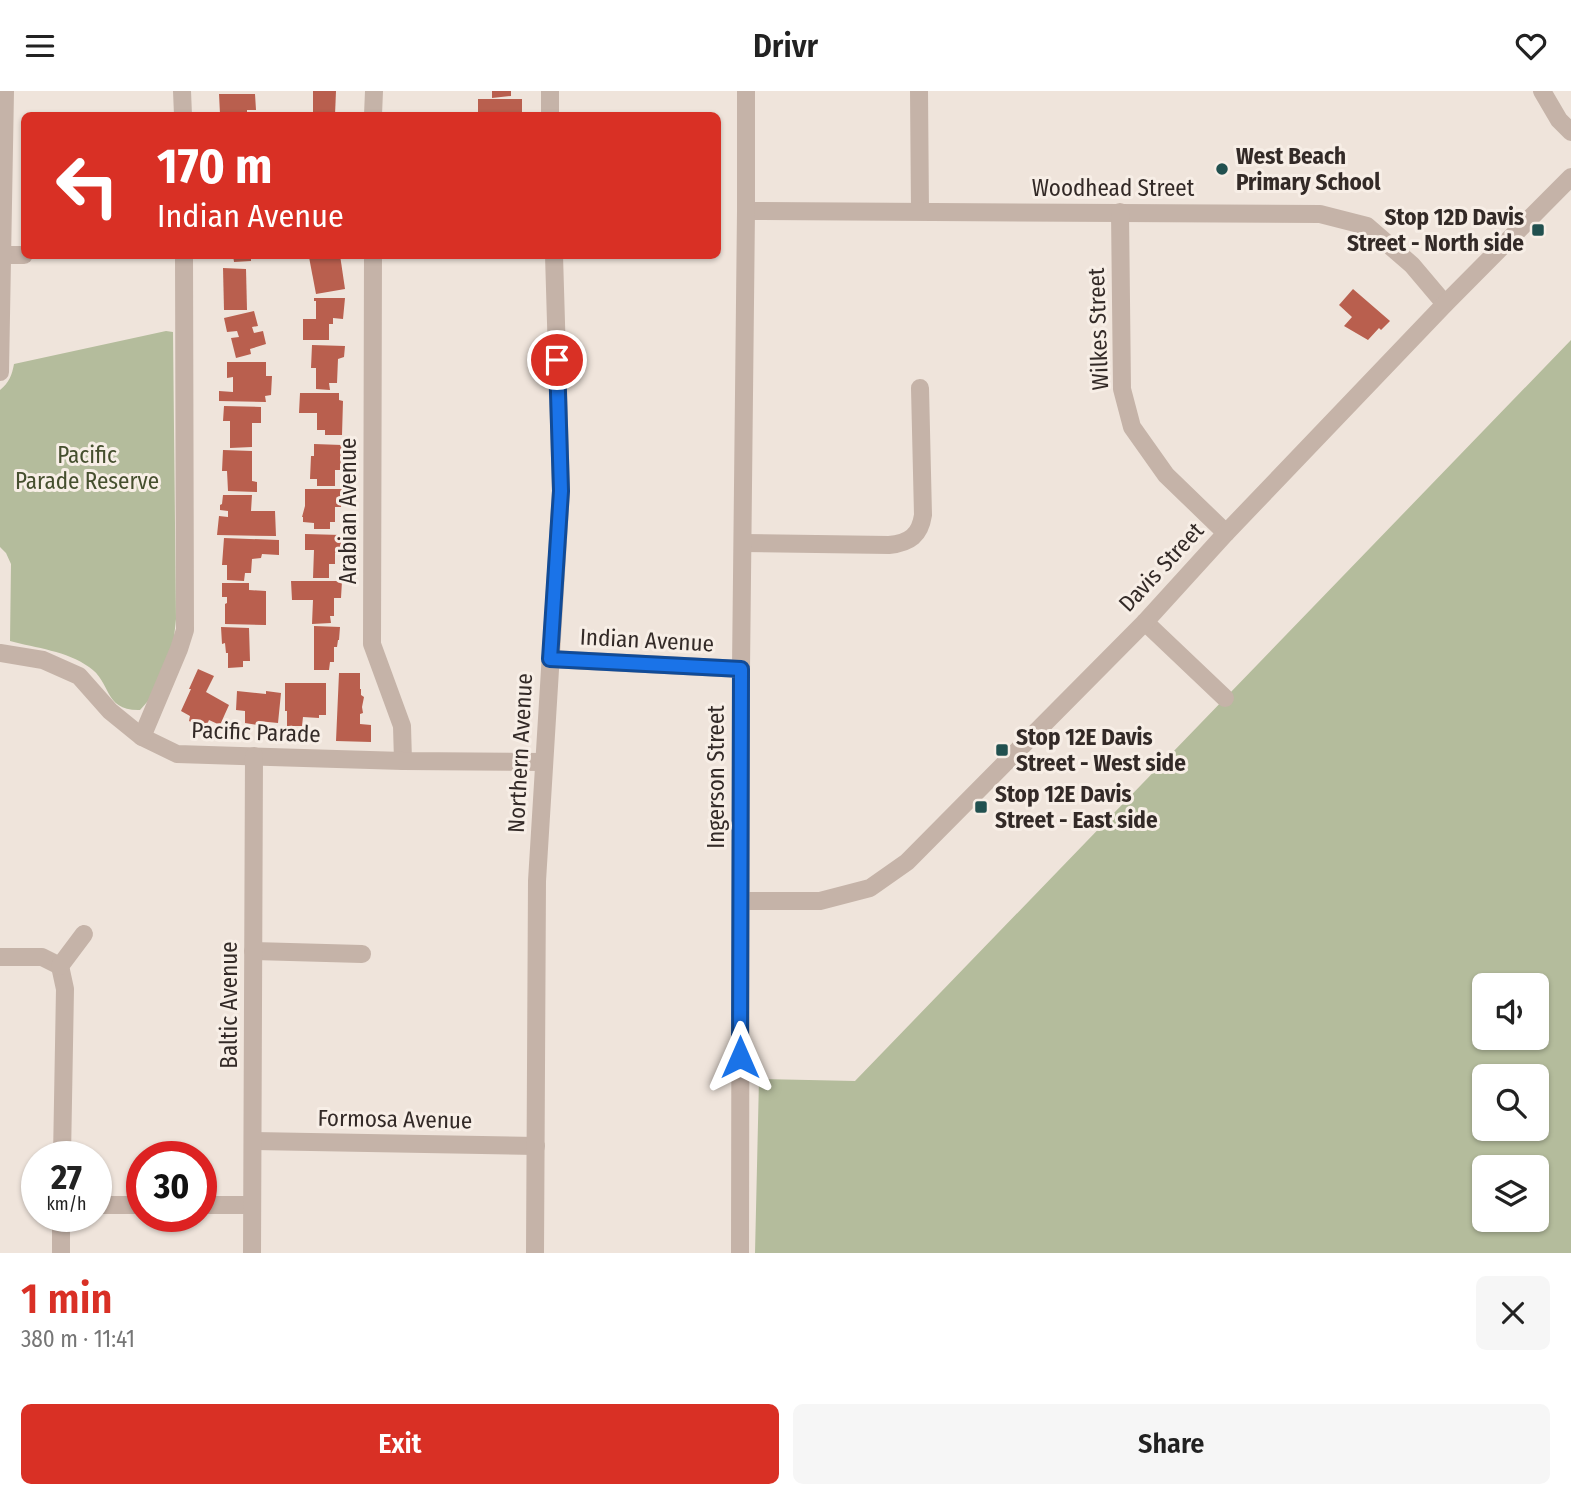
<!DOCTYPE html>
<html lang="en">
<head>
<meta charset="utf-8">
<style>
  body { margin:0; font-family:"Fira Sans Condensed",sans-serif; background:#f6f6f6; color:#222; height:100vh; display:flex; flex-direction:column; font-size:26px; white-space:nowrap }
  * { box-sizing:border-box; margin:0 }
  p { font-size:23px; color:#767676 }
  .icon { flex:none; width:38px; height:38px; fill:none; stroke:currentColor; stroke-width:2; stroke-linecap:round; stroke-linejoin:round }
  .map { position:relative; height:1162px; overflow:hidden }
  .panel { display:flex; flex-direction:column; background:#fff; flex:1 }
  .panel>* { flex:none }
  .banner { position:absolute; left:21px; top:21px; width:700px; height:147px; border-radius:10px; box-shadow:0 2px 5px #0004; background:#d93025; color:#fff; overflow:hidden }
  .tools { position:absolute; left:1472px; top:882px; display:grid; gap:14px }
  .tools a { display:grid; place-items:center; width:77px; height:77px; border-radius:10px; background:#fff; box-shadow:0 2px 5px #0004; font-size:35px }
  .speed { position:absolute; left:21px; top:1050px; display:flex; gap:14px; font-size:35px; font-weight:700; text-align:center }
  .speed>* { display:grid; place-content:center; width:91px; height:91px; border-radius:50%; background:#fff; box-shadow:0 2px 5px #0004; line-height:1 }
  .speed small { font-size:18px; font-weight:400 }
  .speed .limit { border:10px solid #d22; background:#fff; color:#111 }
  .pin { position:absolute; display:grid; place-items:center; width:60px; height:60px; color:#fff; margin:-30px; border:4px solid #fff; border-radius:50%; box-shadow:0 2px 7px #0007 }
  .me { position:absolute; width:77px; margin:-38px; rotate:0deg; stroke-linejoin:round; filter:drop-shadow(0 0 5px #0008) }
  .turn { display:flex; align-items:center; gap:24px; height:147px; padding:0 21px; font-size:32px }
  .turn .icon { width:91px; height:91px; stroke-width:2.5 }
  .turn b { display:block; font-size:49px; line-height:60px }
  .round { display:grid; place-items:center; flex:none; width:74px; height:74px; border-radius:10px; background:#f6f6f6 }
  .overview { display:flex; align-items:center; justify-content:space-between; height:119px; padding:0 21px }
  h1 { font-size:42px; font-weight:600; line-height:52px; color:#d93025 }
  .cta { display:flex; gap:14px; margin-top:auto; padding:14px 21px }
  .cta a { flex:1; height:80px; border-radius:10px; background:#d93025; color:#fff; font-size:28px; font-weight:600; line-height:80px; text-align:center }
  .cta a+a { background:#f6f6f6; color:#222 }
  header { display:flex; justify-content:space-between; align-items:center; height:91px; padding:0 21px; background:#fff; font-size:32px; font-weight:600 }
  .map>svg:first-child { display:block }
</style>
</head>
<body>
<header><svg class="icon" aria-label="menu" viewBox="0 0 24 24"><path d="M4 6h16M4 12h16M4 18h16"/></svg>Drivr<svg class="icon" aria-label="heart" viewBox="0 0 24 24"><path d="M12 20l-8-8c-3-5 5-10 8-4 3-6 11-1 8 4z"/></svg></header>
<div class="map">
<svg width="1571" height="1162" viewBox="0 0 1571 1162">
  <rect width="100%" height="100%" fill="#efe4db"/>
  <!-- green -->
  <g fill="#b4bc9c" fill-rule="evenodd">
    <path d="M166 240 173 241 176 528 173 556 148 610 140 619C103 620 112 591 89 576 67 560 36 557 10 550L11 473 6 462 0 456V299C9 292 12 284 14 273Z"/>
    <path d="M1571 249V1162H755L759 988 855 990ZM1484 894H1536V947H1484ZM1484 985H1536V1038H1484ZM1484 1076H1536V1129H1484Z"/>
  </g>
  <!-- building -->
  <g fill="#b95f4e">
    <polygon points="313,0 336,0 335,24 313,24"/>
    <polygon points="492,0 511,0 511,5 492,7"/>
    <polygon points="219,3 255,3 256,19 247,19 247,24 220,23"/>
    <rect x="478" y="8" width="44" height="16"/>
    <polygon points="233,164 251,164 251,170 234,171"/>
    <polygon points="323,164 340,164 345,198 316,203 309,166"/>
    <polygon points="223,177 246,178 247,219 224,219"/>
    <polygon points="1353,198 1390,230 1381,239 1379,237 1368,249 1344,235 1352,226 1339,214"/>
    <polygon points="314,207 345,207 343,228 333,227 333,233 329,233 329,249 303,249 303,228 316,228 316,210 314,210"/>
    <polygon points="254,220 258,235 252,236 254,242 263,240 266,253 250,258 251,263 236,267 231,247 239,246 237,240 227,241 224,227"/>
    <polygon points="312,254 345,255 344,266 338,268 337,292 329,292 330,299 316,298 316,277 311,277"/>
    <polygon points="227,271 266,271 266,285 272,285 271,304 265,305 266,311 219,310 219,300 233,301 233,286 227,287"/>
    <polygon points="300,302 339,302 339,309 343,310 342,344 325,344 325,339 317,339 317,322 299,322"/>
    <polygon points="224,315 261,316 261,332 252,332 252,356 230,357 230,330 223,330"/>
    <polygon points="314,353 342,354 340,379 335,379 335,395 317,395 317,388 310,388 311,365 314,365"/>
    <polygon points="223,359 252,360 252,390 257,391 257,401 228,400 227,380 222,380"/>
    <polygon points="305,398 342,398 341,416 335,416 335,431 330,431 330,438 314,438 314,432 303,431 303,426 302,426 305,415"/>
    <polygon points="223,404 252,404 251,420 275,420 276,445 217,444 219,425 228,426 228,420 220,419 220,414 222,413"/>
    <polygon points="305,443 341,444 341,462 335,462 335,473 329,473 329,487 313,487 314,459 305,459"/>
    <polygon points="224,447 279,449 279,464 262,463 261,467 252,468 251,482 245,482 244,490 227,489 227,474 222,474"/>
    <polygon points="291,490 342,490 341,507 334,507 334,525 330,525 331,532 312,533 313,509 292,509"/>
    <polygon points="222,492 249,492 249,499 266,500 266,534 225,533 225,513 227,512 227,506 222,506"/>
    <polygon points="314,535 340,536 339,549 338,549 337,556 334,556 334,571 330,571 329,579 314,579"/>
    <polygon points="221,536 249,537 250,570 243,570 243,576 228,577 228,562 226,562 225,552 222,553"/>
    <polygon points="198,578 214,585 206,601 229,614 220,634 209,629 205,638 189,630 190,625 181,620 191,598 189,598"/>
    <polygon points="339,582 360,582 360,598 361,598 361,604 364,606 362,616 363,622 360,623 360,633 371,634 371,651 336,650"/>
    <polygon points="285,592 326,592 326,624 319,624 319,627 303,626 302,635 287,635 287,620 285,620"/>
    <polygon points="237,600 266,603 266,600 281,602 278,632 258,630 257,634 245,632 245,620 236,619"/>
  </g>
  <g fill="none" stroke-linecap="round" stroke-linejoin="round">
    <!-- minor -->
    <g stroke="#c5b3a8" stroke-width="18">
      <polyline points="182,0 183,24"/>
      <polyline points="550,0 550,24"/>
      <polyline points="919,0 920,120"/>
      <polyline points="1542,0 1559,29 1571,41"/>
      <polyline points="373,24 374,0"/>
      <polyline points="746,120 1320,123 1367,135 1412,174 1445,213"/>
      <polyline points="1120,121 1122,298 1132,336 1166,384 1226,442"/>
      <polyline points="3,164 24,164"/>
      <polyline points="373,164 372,553 402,635 403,670"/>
      <polyline points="0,281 5,0"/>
      <path d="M743 452 889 454C910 452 920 444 923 424L920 297"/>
      <polyline points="1145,531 1225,607"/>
      <polyline points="0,562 43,569 79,585 110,620 142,646 177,663 403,670 544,671"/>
      <polyline points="550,568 741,578"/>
      <polyline points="142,646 179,558 185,539 184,164"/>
      <polyline points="741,810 820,810 870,797 907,771 1145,531 1226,442 1445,213 1571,86"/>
      <polyline points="253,860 362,863"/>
      <polyline points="0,866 42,866 60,875"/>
      <polyline points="60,875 65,898 62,1066"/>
      <polyline points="60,875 84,843"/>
      <polyline points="253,1050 536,1055"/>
      <polyline points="96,1114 142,1114"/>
      <polyline points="201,1114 252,1114"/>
      <polyline points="61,1162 61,1125"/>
      <polyline points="252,1162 254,665"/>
      <polyline points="535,1162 537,790 561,400 554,164"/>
      <polyline points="740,1162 741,578 746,120 746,0"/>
    </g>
  </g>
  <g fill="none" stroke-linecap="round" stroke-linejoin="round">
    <defs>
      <polyline id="route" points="557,269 561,400 550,568 741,578 740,966"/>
    </defs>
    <!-- route casing -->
    <use href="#route" stroke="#114b97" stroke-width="18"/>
    <!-- route -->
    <use href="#route" stroke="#1a73e8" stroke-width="12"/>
  </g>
  <!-- markers -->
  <g fill="#21504f" stroke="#f7eee6" stroke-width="2.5">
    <circle cx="1222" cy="78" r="7"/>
    <rect x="1531" y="132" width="14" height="14" rx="3.5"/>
    <rect x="995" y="652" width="14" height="14" rx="3.5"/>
    <rect x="974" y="709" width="14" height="14" rx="3.5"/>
  </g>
  <g text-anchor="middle" stroke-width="6" stroke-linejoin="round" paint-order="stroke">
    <!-- poi labels -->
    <g font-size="23" font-weight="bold" fill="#332a27" stroke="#f7eee6" text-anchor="start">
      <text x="1236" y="73">West Beach<tspan x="1236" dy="26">Primary School</tspan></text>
      <text x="1524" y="134" text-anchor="end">Stop 12D Davis<tspan x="1524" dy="26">Street - North side</tspan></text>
      <text x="1016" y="654">Stop 12E Davis<tspan x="1016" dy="26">Street - West side</tspan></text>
      <text x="995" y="711">Stop 12E Davis<tspan x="995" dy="26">Street - East side</tspan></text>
    </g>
    <!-- street labels -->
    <g font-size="23" fill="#332a27" stroke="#f7eee6">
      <text x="1113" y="105">Woodhead Street</text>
      <text transform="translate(1098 238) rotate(-92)" y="8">Wilkes Street</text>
      <text transform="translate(348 420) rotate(-90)" y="8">Arabian Avenue</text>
      <text transform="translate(1161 476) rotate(-47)" y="8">Davis Street</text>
      <text transform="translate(647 549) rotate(3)" y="8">Indian Avenue</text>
      <text transform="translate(256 641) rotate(2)" y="8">Pacific Parade</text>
      <text transform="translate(520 662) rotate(-87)" y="8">Northern Avenue</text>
      <text transform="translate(716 686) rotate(-90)" y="8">Ingerson Street</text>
      <text transform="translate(229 914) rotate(-90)" y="8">Baltic Avenue</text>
      <text transform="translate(395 1028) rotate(1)" y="8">Formosa Avenue</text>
    </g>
    <!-- park labels -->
    <g font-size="23" fill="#454f2e" stroke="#f7eee6">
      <text x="87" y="372">Pacific<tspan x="87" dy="26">Parade Reserve</tspan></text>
    </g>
  </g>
</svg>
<div class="tools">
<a><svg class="icon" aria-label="sound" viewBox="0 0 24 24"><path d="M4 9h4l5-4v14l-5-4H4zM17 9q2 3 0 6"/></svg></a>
<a><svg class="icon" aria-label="search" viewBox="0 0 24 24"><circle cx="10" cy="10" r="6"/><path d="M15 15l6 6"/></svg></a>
<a><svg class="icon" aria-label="layers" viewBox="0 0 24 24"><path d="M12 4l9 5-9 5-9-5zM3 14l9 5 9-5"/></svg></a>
</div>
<div class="speed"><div>27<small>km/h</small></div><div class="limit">30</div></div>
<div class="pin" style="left:557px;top:269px;background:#d93025"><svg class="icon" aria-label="arrive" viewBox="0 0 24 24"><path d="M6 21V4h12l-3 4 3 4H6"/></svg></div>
<svg class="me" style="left:740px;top:966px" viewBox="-20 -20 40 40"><path d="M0-17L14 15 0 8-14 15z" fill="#1a73e8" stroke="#fff" stroke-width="4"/></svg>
<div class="banner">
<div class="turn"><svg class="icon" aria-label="left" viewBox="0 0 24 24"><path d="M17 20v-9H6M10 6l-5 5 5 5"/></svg><div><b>170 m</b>Indian Avenue</div></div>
</div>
</div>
<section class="panel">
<div class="overview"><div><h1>1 min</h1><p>380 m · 11:41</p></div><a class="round"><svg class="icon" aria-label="close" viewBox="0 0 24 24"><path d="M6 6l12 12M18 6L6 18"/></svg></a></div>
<div class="cta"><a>Exit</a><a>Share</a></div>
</section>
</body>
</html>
